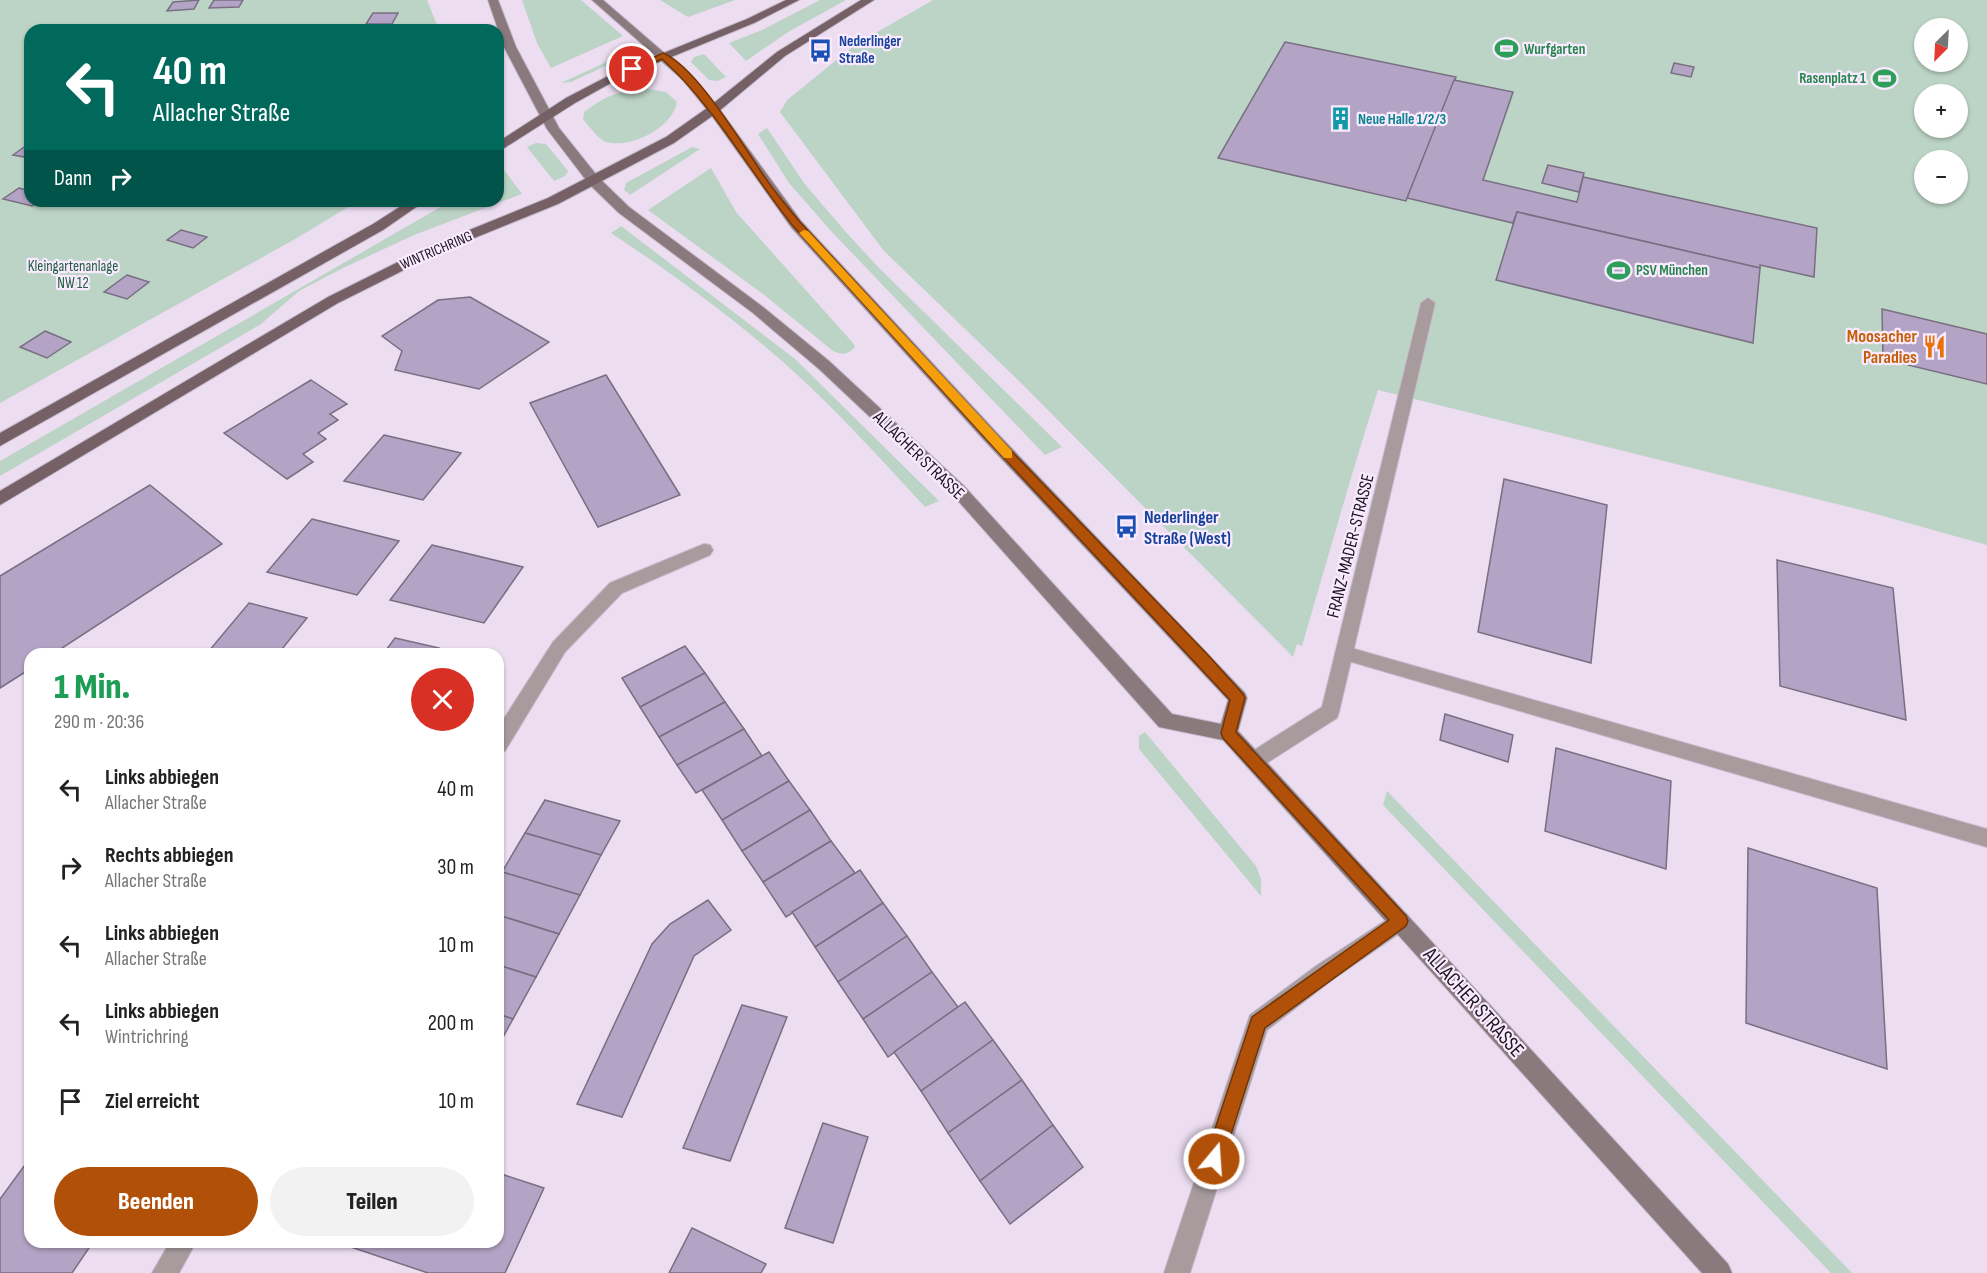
<!DOCTYPE html>
<html lang="de">
<head>
<meta charset="utf-8">
<style>
  body { margin:0; font-family:"Sofia Sans Condensed",sans-serif; background:#f2f2f2; color:#222; height:100vh; display:flex; flex-direction:column; font-size:22px; white-space:nowrap }
  * { box-sizing:border-box; margin:0 }
  p { font-size:20px; color:#767676 }
  .icon { flex:none; width:33px; height:33px; fill:none; stroke:currentColor; stroke-width:2; stroke-linecap:round; stroke-linejoin:round }
  .map { position:relative; flex:1; overflow:hidden }
  .details { position:absolute; left:24px; top:648px; width:480px; height:600px; display:flex; flex-direction:column; background:#fff; border-radius:18px; box-shadow:0 2px 4px #0004 }
  .details>* { flex:none }
  .guide { position:absolute; left:24px; top:24px; width:480px; height:183px; border-radius:18px; box-shadow:0 2px 4px #0004; background:#00695c; color:#fff; overflow:hidden }
  .needle { width:39px; rotate:204deg }
  .controls { position:absolute; left:1914px; top:18px; display:grid; gap:12px }
  .controls a { display:grid; place-items:center; width:54px; height:54px; border-radius:50%; background:#fff; box-shadow:0 2px 4px #0004; font-size:30px }
  .pin { position:absolute; display:grid; place-items:center; width:51px; height:51px; color:#fff; margin:-26px; border:3px solid #fff; border-radius:50%; box-shadow:0 2px 6px #0007 }
  .me { position:absolute; width:66px; margin:-33px; rotate:18deg; stroke-linejoin:round; filter:drop-shadow(0 0 4px #0008) }
  .turn { display:flex; align-items:center; gap:21px; height:126px; padding:0 30px; font-size:27px }
  .turn .icon { width:78px; height:78px; stroke-width:2.5 }
  .turn b { display:block; font-size:42px; line-height:51px }
  .then { display:flex; align-items:center; height:57px; padding:0 30px; background:#0003; gap:12px; font-size:22px }
  .round { display:grid; place-items:center; flex:none; width:63px; height:63px; border-radius:32px; background:#f2f2f2 }
  .summary { display:flex; align-items:center; justify-content:space-between; height:102px; padding:0 30px }
  h1 { font-size:36px; font-weight:800; line-height:45px; color:#1e9e55 }
  .button { display:flex; gap:12px; margin-top:auto; padding:12px 30px }
  .button a { flex:1; height:69px; border-radius:36px; background:#b15109; color:#fff; font-size:24px; font-weight:800; line-height:69px; text-align:center }
  .button a+a { background:#f2f2f2; color:#222 }
  ul { padding:0; list-style:none }
  li { display:flex; align-items:center; gap:18px; height:78px; padding:0 30px }
  li div { flex:1 }
  li b { display:block; font-size:22px }
  li em { font-style:normal }
  .map>svg:first-child { display:block }
</style>
</head>
<body>
<div class="map">
<svg width="1987" height="1273" viewBox="0 0 1987 1273">
  <rect width="100%" height="100%" fill="#ecddf1"/>
  <!-- green -->
  <g fill="#bcd4c5" fill-rule="evenodd">
    <polygon points="0,0 427,0 439,30 30,30 30,201 358,201 297,238 0,403"/>
    <polygon points="522,0 581,0 623,36 551,68 537,43"/>
    <polygon points="660,0 735,0 688,17"/>
    <polygon points="820,0 846,0 788,32 746,61 729,43 762,30"/>
    <path d="M933 0H1987V545L1865 511 1378 390C1351 475 1327 561 1302 646L1297 644 1293 657 1020 382 884 251 780 112 787 100 855 45ZM1924 28H1958V62H1924ZM1924 94H1958V128H1924ZM1924 160H1958V194H1924Z"/>
    <polygon points="639,47 636,52 571,82 561,83"/>
    <polygon points="704,54 726,77 718,81 709,80 691,62 694,57"/>
    <path d="M649 89 666 92 677 102C672 128 631 149 606 142 598 139 589 126 583 119L584 112C607 95 620 90 649 89Z"/>
    <polygon points="767,128 804,183 844,230 879,268 1062,447 1045,455 831,231 789,183 758,134"/>
    <polygon points="536,143 546,144 568,171 565,176 554,181 527,147"/>
    <polygon points="692,147 700,149 630,195 624,190 626,183"/>
    <polygon points="501,166 522,194 414,235 343,268 299,291 261,324 0,476 0,461 451,201 498,201 498,169"/>
    <path d="M711 168 736 212 853 343 855 347C848 355 842 355 833 351L763 294 648 210Z"/>
    <path d="M621 226 795 359 939 501 925 507C879 457 833 406 782 361 728 314 670 272 611 233Z"/>
    <polygon points="1145,732 1256,866 1261,879 1261,896 1139,749 1139,736"/>
    <polygon points="1387,791 1852,1273 1831,1273 1383,805"/>
  </g>
  <!-- building -->
  <g fill="#b3a3c4" stroke="#786f82" stroke-width="1.5">
    <polygon points="199,0 194,9 167,11 173,2"/>
    <polygon points="214,0 243,0 239,7 209,8"/>
    <polygon points="373,13 398,13 392,24 366,24"/>
    <polygon points="1285,42 1456,77 1406,201 1218,158"/>
    <polygon points="1674,63 1694,67 1691,77 1671,73"/>
    <polygon points="1454,80 1513,92 1483,180 1577,202 1583,177 1817,228 1814,277 1760,265 1760,268 1517,212 1513,223 1407,198"/>
    <polygon points="30,143 30,158 13,155"/>
    <polygon points="1548,165 1584,173 1579,192 1542,183"/>
    <polygon points="19,188 30,191 30,201 39,201 32,206 3,199"/>
    <polygon points="1517,212 1760,268 1753,343 1496,280"/>
    <polygon points="181,230 207,237 193,248 167,240"/>
    <polygon points="127,275 149,282 127,299 104,292"/>
    <polygon points="470,297 549,342 479,389 395,370 402,351 382,336 438,300"/>
    <polygon points="1882,309 1987,334 1987,384 1883,359"/>
    <polygon points="45,331 71,342 47,358 20,347"/>
    <polygon points="606,375 680,495 598,527 530,403"/>
    <polygon points="311,380 347,404 330,414 338,420 318,433 326,439 303,454 313,462 287,479 224,433"/>
    <polygon points="384,435 461,453 423,500 344,481"/>
    <polygon points="1504,479 1607,505 1591,663 1478,632"/>
    <polygon points="150,485 222,544 53,654 30,654 30,669 0,688 0,576"/>
    <polygon points="312,519 399,541 357,595 267,572"/>
    <polygon points="432,545 523,567 484,623 390,600"/>
    <polygon points="1777,560 1893,588 1906,720 1780,686"/>
    <polygon points="249,603 307,618 278,654 216,654 208,652"/>
    <polygon points="395,638 439,648 435,654 383,654"/>
    <polygon points="685,646 705,673 640,707 622,678"/>
    <polygon points="705,673 725,702 659,737 640,707"/>
    <polygon points="725,702 744,729 677,765 659,737"/>
    <polygon points="1445,714 1513,735 1508,762 1440,740"/>
    <polygon points="744,729 762,756 696,793 677,765"/>
    <polygon points="1556,748 1671,781 1666,869 1545,831"/>
    <polygon points="769,752 789,781 722,820 702,790"/>
    <polygon points="789,781 810,810 742,851 722,820"/>
    <polygon points="545,800 620,821 601,855 525,833"/>
    <polygon points="810,810 831,841 763,882 742,851"/>
    <polygon points="525,833 601,855 580,895 502,872"/>
    <polygon points="831,841 855,873 786,917 763,882"/>
    <polygon points="1748,848 1877,888 1887,1069 1746,1023"/>
    <polygon points="860,870 883,903 815,947 792,912"/>
    <polygon points="502,872 580,895 559,934 498,915 498,879"/>
    <polygon points="708,900 731,930 694,956 622,1117 577,1104 652,944 670,924"/>
    <polygon points="883,903 907,936 838,982 815,947"/>
    <polygon points="498,915 559,934 536,977 498,965"/>
    <polygon points="907,936 932,972 863,1019 838,982"/>
    <polygon points="498,965 536,977 513,1019 498,1014"/>
    <polygon points="932,972 958,1007 888,1057 863,1019"/>
    <polygon points="965,1002 993,1040 921,1091 894,1052"/>
    <polygon points="742,1005 787,1017 730,1161 683,1148"/>
    <polygon points="498,1014 513,1019 498,1046"/>
    <polygon points="993,1040 1022,1080 948,1133 921,1091"/>
    <polygon points="1022,1080 1053,1125 980,1181 948,1133"/>
    <polygon points="823,1123 868,1137 833,1243 785,1228"/>
    <polygon points="1053,1125 1083,1167 1010,1224 980,1181"/>
    <polygon points="30,1158 30,1242 93,1242 72,1273 0,1273 0,1199"/>
    <polygon points="498,1173 544,1188 505,1273 428,1273 336,1242 498,1242"/>
    <polygon points="692,1228 766,1264 761,1273 669,1273"/>
  </g>
  <g fill="none" stroke-linecap="round" stroke-linejoin="round">
    <defs>
      <polygon id="lane" points="1344,646 1987,829 1987,847 1338,658 1335,653 1338,648"/>
      <g id="street">
        <polygon points="1428,298 1435,303 1339,712 1337,718 1262,766 1255,768 1248,766 1245,760 1248,754 1322,707 1421,303"/>
        <polygon points="704,544 710,545 713,550 710,555 622,593 565,652 505,751 498,753 498,728 553,642 610,583"/>
        <polygon points="1400,911 1407,914 1411,921 1407,928 1332,980 1267,1030 1190,1273 1164,1273 1250,1015 1316,966"/>
        <polygon points="170,1242 196,1242 179,1273 152,1273"/>
      </g>
      <polygon id="secondary" points="488,0 498,0 516,47 559,128 599,178 629,207 763,307 829,361 964,486 1172,714 1221,724 1228,700 984,440 791,227 712,116 683,80 592,0 603,0 691,76 720,110 801,221 996,432 1245,693 1247,698 1238,731 1728,1264 1732,1273 1702,1273 1223,740 1159,727 952,494 819,369 753,313 619,213 589,184 547,129 504,47"/>
      <g id="primary">
        <polygon points="786,0 799,0 754,23 620,78 575,103 498,152 498,142 566,98 612,74 747,19"/>
        <polygon points="861,0 874,0 785,56 718,112 674,143 558,204 440,252 338,303 0,505 0,491 328,297 430,246 548,198 666,137 710,106 777,52"/>
        <polygon points="409,201 425,201 383,230 0,446 0,433 373,224"/>
      </g>
    </defs>
    <!-- lane casing -->
    <use href="#lane" stroke="#c6b9cb" stroke-width="2"/>
    <!-- street casing -->
    <use href="#street" stroke="#c6b9cb" stroke-width="2"/>
    <!-- secondary casing -->
    <use href="#secondary" stroke="#c6b9cb" stroke-width="2"/>
    <!-- primary casing -->
    <use href="#primary" stroke="#c6b9cb" stroke-width="2"/>
    <!-- lane -->
    <use href="#lane" fill="#a79b9e" fill-rule="evenodd"/>
    <!-- street -->
    <use href="#street" fill="#a79b9e" fill-rule="evenodd"/>
    <!-- secondary -->
    <use href="#secondary" fill="#8a797d" fill-rule="evenodd"/>
    <!-- primary -->
    <use href="#primary" fill="#746065" fill-rule="evenodd"/>
  </g>
  <!-- route -->
  <path fill="#b15109" stroke="#733506" stroke-width="1.5" d="M663 53C699 68 747 153 771 186 780 198 790 210 800 222L994 433 1208 655 1243 694 1245 698 1236 732 1406 916 1408 921 1406 926 1265 1028 1221 1166 1214 1168 1208 1166 1205 1159 1252 1017 1389 920 1223 738 1221 733 1230 700 986 439 793 226C749 171 715 107 662 59L636 71 628 69Z"/>
  <!-- slow -->
  <polygon fill="#f59e0b" points="804,230 808,231 1012,451 1012,458 1004,458 801,235 799,233"/>
  <!-- icons -->
  <defs>
    <symbol id="stadium-bare" viewBox="-9 -9 18 18"><path d="M0-5a6.5 5 0 1 0 0 10a6.5 5 0 1 0 0-10ZM-3.5-1.8h7v3.6h-7Z" fill="#2e9e5b" stroke="#f9eaff" stroke-width="2.5" paint-order="stroke"/></symbol>
    <symbol id="bus-bare" viewBox="-9 -9 18 18"><path d="M-5-6H5V4H4V6H2V4H-2V6H-4V4H-5ZM-3.5-4V0h7V-4ZM-3.5 1.2v1.5H-2V1.2ZM2 1.2v1.5H3.5V1.2Z" fill="#1a4fb4" stroke="#f9eaff" stroke-width="2.5" paint-order="stroke"/></symbol>
    <symbol id="building-bare" viewBox="-9 -9 18 18"><path d="M-4-6H4V6H1V3H-1V6H-4ZM-2.5-4.3h1.7v1.8h-1.7ZM.8-4.3h1.7v1.8H.8ZM-2.5-1h1.7V.8h-1.7ZM.8-1h1.7V.8H.8Z" fill="#0f9aa8" stroke="#f9eaff" stroke-width="2.5" paint-order="stroke"/></symbol>
    <symbol id="restaurant-bare" viewBox="-9 -9 18 18"><path d="M-5-6h1v4h1v-4h1v4h1v-4h1v5L-1.5 .5V6h-2V.5L-5-1ZM5-6V6H3V1.5H1.5Q1.5-4 5-6Z" fill="#e8710a" stroke="#f9eaff" stroke-width="2.5" paint-order="stroke"/></symbol>
  </defs>
  <g fill-rule="evenodd">
    <use href="#stadium-bare" x="1490" y="32" width="33" height="33"/>
    <use href="#bus-bare" x="804" y="34" width="33" height="33"/>
    <use href="#stadium-bare" x="1868" y="62" width="33" height="33"/>
    <use href="#building-bare" x="1324" y="102" width="33" height="33"/>
    <use href="#stadium-bare" x="1602" y="254" width="33" height="33"/>
    <use href="#restaurant-bare" x="1918" y="330" width="33" height="33"/>
    <use href="#bus-bare" x="1110" y="510" width="33" height="33"/>
  </g>
  <g text-anchor="middle" stroke-width="4.5" stroke-linejoin="round" paint-order="stroke">
    <!-- far-transit labels -->
    <g font-size="15" font-weight="bold" fill="#164399" stroke="#f9eaff" text-anchor="start">
      <text x="839" y="46">Nederlinger<tspan x="839" dy="17">Straße</tspan></text>
    </g>
    <!-- far-leisure labels -->
    <g font-size="15" font-weight="bold" fill="#27864d" stroke="#f9eaff" text-anchor="start">
      <text x="1524" y="54">Wurfgarten</text>
      <text x="1866" y="83" text-anchor="end">Rasenplatz 1</text>
      <text x="1636" y="275">PSV München</text>
    </g>
    <!-- far-culture labels -->
    <g font-size="15" font-weight="bold" fill="#0d838f" stroke="#f9eaff" text-anchor="start">
      <text x="1358" y="124">Neue Halle 1/2/3</text>
    </g>
    <!-- far-street labels -->
    <g font-size="15" fill="#1a151c" stroke="#f9eaff">
      <text transform="translate(436 250) rotate(-23)" y="5">WINTRICHRING</text>
    </g>
    <!-- far-park labels -->
    <g font-size="15" fill="#215f41" stroke="#f9eaff">
      <text x="73" y="271">Kleingartenanlage<tspan x="73" dy="17">NW 12</tspan></text>
    </g>
    <!-- food labels -->
    <g font-size="18" font-weight="bold" fill="#c56008" stroke="#f9eaff" text-anchor="end">
      <text x="1917" y="342">Moosacher<tspan x="1917" dy="21">Paradies</tspan></text>
    </g>
    <!-- street labels -->
    <g font-size="18" fill="#1a151c" stroke="#f9eaff">
      <text transform="translate(919 455) rotate(44)" y="6">ALLACHER STRASSE</text>
      <text transform="translate(1350 546) rotate(-76)" y="6">FRANZ-MADER-STRASSE</text>
    </g>
    <!-- transit labels -->
    <g font-size="18" font-weight="bold" fill="#164399" stroke="#f9eaff" text-anchor="start">
      <text x="1144" y="523">Nederlinger<tspan x="1144" dy="21">Straße (West)</tspan></text>
    </g>
    <!-- near-street labels -->
    <g font-size="21" fill="#1a151c" stroke="#f9eaff">
      <text transform="translate(1474 1002) rotate(48)" y="7">ALLACHER STRASSE</text>
    </g>
  </g>
</svg>
<div class="controls">
<a><svg class="needle" viewBox="-14 -14 28 28"><path d="M0-13l5 13h-10z" fill="#e53935"/><path d="M0 13l5-13h-10z" fill="#767676"/></svg></a>
<a>+</a>
<a>−</a>
</div>
<div class="pin" style="left:632px;top:69px;background:#d93025"><svg class="icon" aria-label="arrive" viewBox="0 0 24 24"><path d="M6 21V4h12l-3 4 3 4H6"/></svg></div>
<svg class="me" style="left:1214px;top:1159px" viewBox="-20 -20 40 40"><circle r="17" fill="#b15109" stroke="#fff" stroke-width="3"/><path d="M0-11L8 9 0 5-8 9z" fill="#fff"/></svg>
<div class="guide">
<div class="turn"><svg class="icon" aria-label="left" viewBox="0 0 24 24"><path d="M17 20v-9H6M10 6l-5 5 5 5"/></svg><div><b>40 m</b>Allacher Straße</div></div>
<div class="then">Dann<svg class="icon" aria-label="right" viewBox="0 0 24 24"><path d="M7 20v-9h11M14 6l5 5-5 5"/></svg></div>
</div>
<section class="details">
<div class="summary"><div><h1>1 Min.</h1><p>290 m · 20:36</p></div><a class="round" style="background:#d93025;color:#fff"><svg class="icon" aria-label="close" viewBox="0 0 24 24"><path d="M6 6l12 12M18 6L6 18"/></svg></a></div>
<ul>
<li><svg class="icon" aria-label="left" viewBox="0 0 24 24"><path d="M17 20v-9H6M10 6l-5 5 5 5"/></svg><div><b>Links abbiegen</b><p>Allacher Straße</p></div><em>40 m</em></li>
<li><svg class="icon" aria-label="right" viewBox="0 0 24 24"><path d="M7 20v-9h11M14 6l5 5-5 5"/></svg><div><b>Rechts abbiegen</b><p>Allacher Straße</p></div><em>30 m</em></li>
<li><svg class="icon" aria-label="left" viewBox="0 0 24 24"><path d="M17 20v-9H6M10 6l-5 5 5 5"/></svg><div><b>Links abbiegen</b><p>Allacher Straße</p></div><em>10 m</em></li>
<li><svg class="icon" aria-label="left" viewBox="0 0 24 24"><path d="M17 20v-9H6M10 6l-5 5 5 5"/></svg><div><b>Links abbiegen</b><p>Wintrichring</p></div><em>200 m</em></li>
<li><svg class="icon" aria-label="arrive" viewBox="0 0 24 24"><path d="M6 21V4h12l-3 4 3 4H6"/></svg><div><b>Ziel erreicht</b></div><em>10 m</em></li>
</ul>
<div class="button"><a>Beenden</a><a>Teilen</a></div>
</section>
</div>
</body>
</html>
